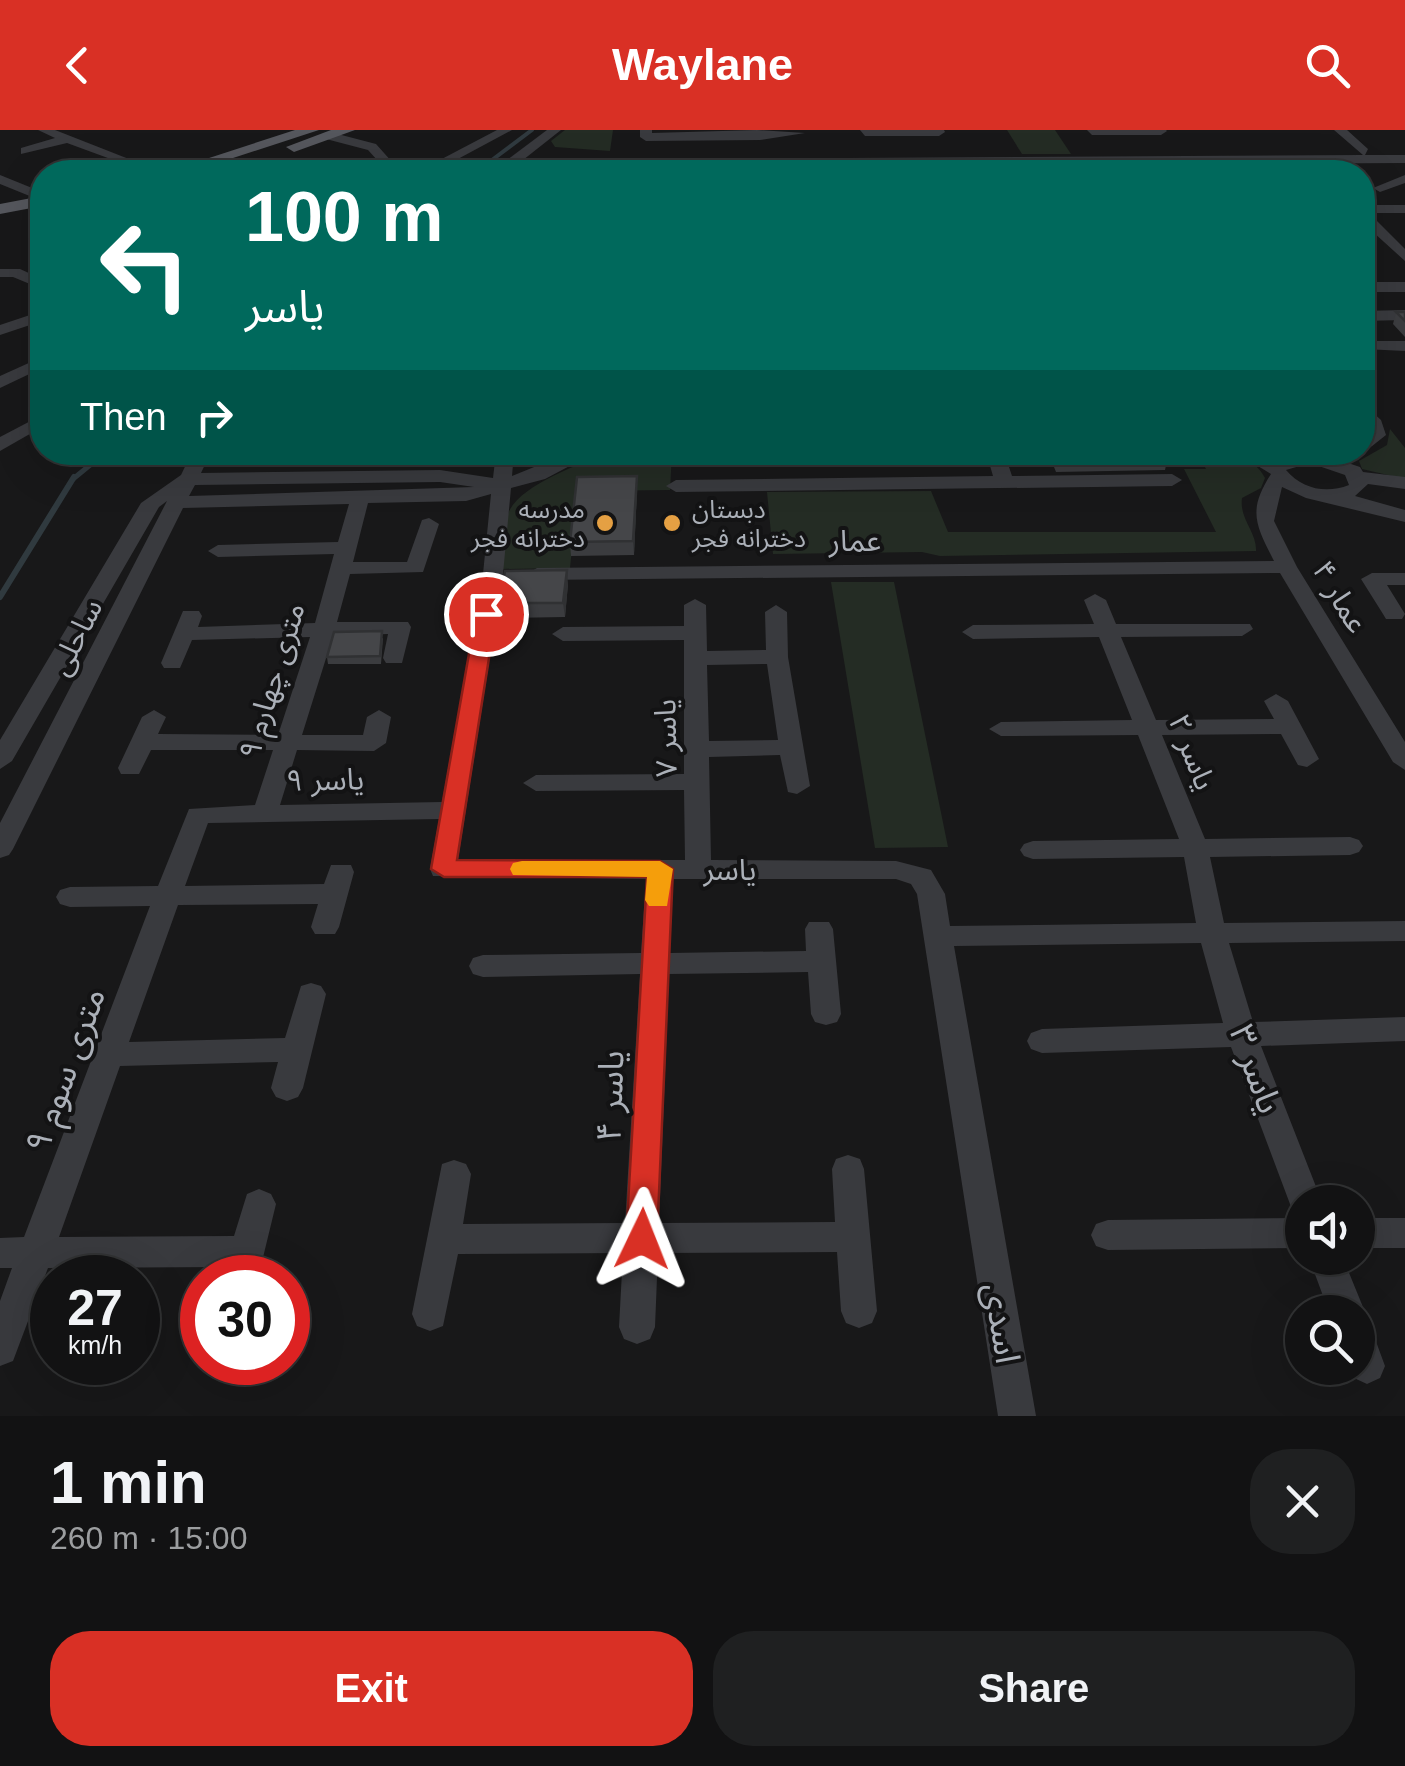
<!DOCTYPE html>
<html lang="en">
<head>
<meta charset="utf-8">
<style>
  body { margin:0; font-family:Arial,"Noto Sans Arabic",sans-serif; background:#1f2021; color:#f1f3f6; height:100vh; display:flex; flex-direction:column; font-size:38px; white-space:nowrap }
  * { box-sizing:border-box; margin:0 }
  p { font-size:32px; color:#9c9ea0 }
  .icon { flex:none; width:55px; height:55px; fill:none; stroke:currentColor; stroke-width:2; stroke-linecap:round; stroke-linejoin:round }
  .map { position:relative; height:1286px; overflow:hidden }
  .drawer { display:flex; flex-direction:column; background:#121213; flex:1 }
  .drawer>* { flex:none }
  .banner { position:absolute; left:30px; top:30px; width:1345px; height:305px; border-radius:40px; box-shadow:0 10px 40px #0002,0 0 0 2px #313233; background:#00695c; color:#fff; overflow:hidden }
  .tools { position:absolute; left:1285px; top:1055px; display:grid; gap:20px }
  .tools a { display:grid; place-items:center; width:90px; height:90px; border-radius:50%; background:#121213; box-shadow:0 10px 40px #0002,0 0 0 2px #313233; font-size:50px }
  .speed { position:absolute; left:30px; top:1125px; display:flex; gap:20px; font-size:50px; font-weight:700; text-align:center }
  .speed>* { display:grid; place-content:center; width:130px; height:130px; border-radius:50%; background:#121213; box-shadow:0 10px 40px #0002,0 0 0 2px #313233; line-height:1 }
  .speed small { font-size:25px; font-weight:400 }
  .speed .limit { border:15px solid #d22; background:#fff; color:#111 }
  .pin { position:absolute; display:grid; place-items:center; width:85px; height:85px; color:#fff; margin:-42px; border:5px solid #fff; border-radius:50%; box-shadow:0 2px 10px #0007 }
  .me { position:absolute; width:110px; margin:-55px; rotate:2deg; stroke-linejoin:round; filter:drop-shadow(0 0 8px #0008) }
  .turn { display:flex; align-items:center; gap:35px; height:210px; padding:0 50px; font-size:45px }
  .turn .icon { width:130px; height:130px; stroke-width:2.5 }
  .turn b { display:block; font-size:70px; line-height:85px }
  .then { display:flex; align-items:center; height:95px; padding:0 50px; background:#0003; gap:20px; font-size:38px }
  .round { display:grid; place-items:center; flex:none; width:105px; height:105px; border-radius:40px; background:#1f2021 }
  .summary { display:flex; align-items:center; justify-content:space-between; height:170px; padding:0 50px }
  h1 { font-size:60px; font-weight:800; line-height:75px }
  .cta { display:flex; gap:20px; margin-top:auto; padding:20px 50px }
  .cta a { flex:1; height:115px; border-radius:40px; background:#d93025; color:#fff; font-size:40px; font-weight:800; line-height:115px; text-align:center }
  .cta a+a { background:#1f2021; color:#f1f3f6 }
  header { display:flex; justify-content:space-between; align-items:center; height:130px; padding:0 50px; background:#d93025; color:#fff; font-size:45px; font-weight:800 }
  .map>svg:first-child { display:block }
</style>
</head>
<body>
<header><svg class="icon" aria-label="back" viewBox="0 0 24 24"><path d="M15 5l-7 7 7 7"/></svg>Waylane<svg class="icon" aria-label="search" viewBox="0 0 24 24"><circle cx="10" cy="10" r="6"/><path d="M15 15l6 6"/></svg></header>
<div class="map">
<svg width="1405" height="1286" viewBox="0 0 1405 1286">
  <rect width="100%" height="100%" fill="#181819"/>
  <!-- green -->
  <g fill="#242c24">
    <polygon points="565,0 613,0 610,21 555,17 551,11"/>
    <polygon points="1007,0 1055,0 1071,24 1022,24"/>
    <polygon points="1390,299 1405,318 1405,349 1362,339 1359,331 1387,315"/>
    <path d="M608 323H672L670 360 578 361 570 438 501 439C503 422 503 401 508 384 517 356 582 333 608 323Z"/>
    <path d="M1197 323C1221 322 1253 323 1265 348L1261 358 1242 368C1239 389 1257 402 1256 421L940 426 922 422 773 424 767 362 931 361 948 402H1216L1184 339H1206Z"/>
    <polygon points="831,452 894,452 948,717 875,718"/>
  </g>
  <g fill="none" stroke-linecap="round" stroke-linejoin="round">
    <!-- stream-far2 -->
    <polyline stroke="#303a3f" stroke-width="4" points="476,42 532,0"/>
    <!-- stream-far1 -->
    <polyline stroke="#303a3f" stroke-width="5" points="73,349 106,322"/>
    <!-- stream -->
    <polyline stroke="#303a3f" stroke-width="6" points="0,467 74,347"/>
    <!-- minor -->
    <g fill="#393a3e" fill-rule="evenodd">
      <polygon points="38,0 55,0 162,42 146,42 67,13 21,24 21,18 55,8"/>
      <polygon points="497,0 512,0 456,30 507,30 547,0 561,0 523,30 1363,25 1334,0 1347,0 1368,19 1365,25 1405,25 1405,33 441,38 432,42 417,42"/>
      <polygon points="640,0 652,0 652,3 757,0 805,3 760,10 646,11 640,7"/>
      <polygon points="860,0 944,0 945,2 939,6 865,6"/>
      <polygon points="1087,0 1166,0 1167,1 1161,5 1092,5"/>
      <polygon points="330,2 376,14 401,42 388,42 384,37 350,42 378,31 368,20 326,9"/>
      <polygon points="0,45 42,62 42,71 0,54"/>
      <polygon points="1405,45 1405,53 1380,62 1373,58"/>
      <polygon points="1362,75 1405,75 1405,83 1369,83 1405,119 1405,131 1362,92"/>
      <polygon points="0,139 20,139 42,149 42,159 13,147 0,147"/>
      <rect x="1362" y="152" width="43" height="10"/>
      <polygon points="1405,180 1405,190 1362,191 1362,181"/>
      <polygon points="42,181 42,191 0,205 0,195"/>
      <polygon points="1370,211 1405,211 1405,221 1364,219 1364,213"/>
      <polygon points="42,227 42,238 0,258 0,246"/>
      <polygon points="1362,273 1381,290 1386,305 1362,324 1358,322 1362,322 1362,308 1368,304"/>
      <polygon points="42,285 42,297 0,321 0,307"/>
      <path d="M192 322H211L201 343 440 340 493 348 496 322H514L512 346 571 322H596L545 349 511 358 503 444 458 730H685L684 660 536 661 523 653 536 645 684 644V510L563 511 552 504 563 497 684 496V475L695 469 706 475 707 521 766 520 765 482 776 475 787 482 788 527 810 656 797 664 788 662 780 625 709 627 711 730 896 731 931 740 945 764 950 796 1196 793 1184 727 1033 729 1024 726 1020 720 1024 714 1033 711 1179 709 1138 605 1001 606 989 599 1001 592 1132 590 1099 507 973 509 962 502 973 495 1094 494 1084 470 1095 464 1106 470 1116 494H1250L1253 499 1242 506 1121 507 1156 590 1274 589 1264 571 1276 564 1288 571 1319 629 1307 637 1298 635 1281 604 1162 605 1205 709 1350 707 1359 710 1363 716 1359 722 1350 725 1210 727 1224 793 1405 791V811L1229 813 1253 892 1405 887V911L1261 916 1322 1072H1302V1086L1293 1082 1231 917 1042 923 1031 919 1027 911 1031 903 1042 899 1223 893 1201 813 954 816 1036 1286H998L917 764 911 754 896 749H673L670 823 806 821 805 799 809 792H829L833 799 841 884 837 892 826 895 815 892 811 884 808 842 669 844 659 1093 835 1092 832 1039 836 1029 848 1025 860 1029 864 1039 877 1181 872 1193 859 1198 846 1193 841 1181 837 1122 658 1123 655 1197 650 1209 637 1214 624 1209 619 1197 623 1123 458 1124 443 1196 430 1201 417 1196 412 1184 442 1034 454 1030 466 1034 471 1044 463 1094 625 1093 640 844 483 847 473 844 469 836 473 828 483 825 641 823 646 749 433 746 430 739 439 689 208 693 185 756 324 754 331 735H351L354 742 339 797 335 804H315L311 797 318 774 178 775 129 912 285 908 301 856 311 853 321 856 326 864 303 958 298 967 287 971 276 967 271 958 278 932 120 936 59 1107 234 1106 247 1064 259 1059 271 1064 276 1074 258 1148H223L225 1137 48 1138 13 1231 0 1236V1171L12 1138H0V1108L24 1107 150 776 70 777 60 774 56 767 60 760 70 757 158 756 189 679 255 675 273 620H151L139 644H121L118 638 142 587 154 580 166 587 158 604 278 605 310 507 192 510 180 538H164L161 533 183 481H199L202 486 198 497 315 493 334 424 218 427 208 421 218 415 338 412 349 374 183 378 13 719 9 725 0 728V693L167 371 159 377 12 631 0 639V610L141 373 181 345ZM440 352 474 357 189 366 195 355ZM491 364 483 444 442 672 280 675 297 620 374 621 386 613 391 587 379 580 367 587 363 605H302L333 506 388 504 383 528 386 533H402L411 497 408 492H337L350 444 423 442 439 394 429 388 422 390 407 432H353L368 373 466 371ZM767 534 778 610 709 611 707 535Z"/>
      <polygon points="986,322 1004,322 1012,346 1172,344 1182,350 1172,356 676,362 666,356 676,350 993,346"/>
      <path d="M1235 322H1259L1274 331 1315 322 1360 337 1363 342 1405 347V359L1368 354 1355 366 1405 380V392L1306 368 1282 357 1274 391 1297 437 1405 612V640L1393 632 1280 443 537 450 527 444 537 438 1274 431C1256 395 1247 381 1271 344ZM1310 333 1345 345 1349 355C1326 364 1302 359 1286 340Z"/>
      <polygon points="1372,443 1405,443 1405,455 1387,455 1405,484 1402,489 1386,489 1383,484 1361,449"/>
      <polygon points="1302,1088 1302,1118 1108,1120 1096,1116 1091,1105 1096,1094 1108,1090"/>
      <rect x="1358" y="1088" width="47" height="30"/>
      <polygon points="1309,1128 1343,1128 1365,1182 1360,1194 1371,1198 1385,1236 1380,1248 1367,1254 1354,1248 1349,1238 1358,1238 1358,1182 1329,1182"/>
    </g>
    <!-- major -->
    <g fill="#55575d" fill-rule="evenodd">
      <polygon points="295,0 319,0 190,42 166,42"/>
      <polygon points="331,0 355,0 294,22 286,17"/>
      <polygon points="42,66 42,76 0,84 0,74"/>
    </g>
  </g>
  <!-- wall -->
  <g fill="#3b3c3f">
    <polygon points="1396,182 1405,182 1405,207 1393,194"/>
    <polygon points="1048,322 1169,322 1165,340 1056,342"/>
    <polygon points="637,360 634,425 571,426 570,412"/>
    <polygon points="568,454 565,487 501,488 499,473"/>
    <polygon points="383,508 381,534 328,534 327,527"/>
  </g>
  <!-- shaded-wall -->
  <g fill="#303133">
    <polygon points="637,346 637,360 634,425 633,411"/>
    <polygon points="567,440 568,454 565,487 563,473"/>
  </g>
  <!-- building -->
  <g fill="#454649" stroke="#303133" stroke-width="2.5">
    <polygon points="1396,182 1405,182 1405,191"/>
    <polygon points="637,346 633,411 570,412 577,347"/>
    <polygon points="567,440 563,473 499,473 505,441"/>
    <polygon points="382,501 380,526 327,527 334,502"/>
  </g>
  <!-- route -->
  <polygon fill="#d93025" stroke="#8d1f18" stroke-width="2.5" points="486,478 496,484 457,730 660,731 673,739 657,1109 653,1119 642,1123 631,1119 626,1109 647,747 444,747 431,739 476,484"/>
  <!-- slow -->
  <polygon fill="#f59e0b" points="522,731 660,731 673,739 667,776 649,776 645,770 647,747 513,745 510,739 513,733"/>
  <!-- markers -->
  <g fill="#e5a043" stroke="#131314" stroke-width="4">
    <circle cx="605" cy="393" r="10"/>
    <circle cx="672" cy="393" r="10"/>
  </g>
  <g text-anchor="middle" stroke-width="8" stroke-linejoin="round" paint-order="stroke">
    <!-- far-poi labels -->
    <g font-size="25" fill="#abb0b8" stroke="#131314" text-anchor="end">
      <text x="585" y="388">مدرسه<tspan x="585" dy="29">دخترانه فجر</tspan></text>
      <text x="692" y="388" text-anchor="start">دبستان<tspan x="692" dy="29">دخترانه فجر</tspan></text>
    </g>
    <!-- street labels -->
    <g font-size="30" fill="#abb0b8" stroke="#131314">
      <text x="855" y="421">عمار</text>
      <text transform="translate(1340 467) rotate(59)" y="10">عمار ۴</text>
      <text transform="translate(76 507) rotate(-63)" y="10">ساحلی</text>
      <text transform="translate(272 551) rotate(-73)" y="10">۹ متری چهارم</text>
      <text transform="translate(666 608) rotate(-91)" y="10">یاسر ۷</text>
      <text transform="translate(1192 622) rotate(68)" y="10">یاسر ۲</text>
      <text transform="translate(325 650) rotate(-1)" y="10">یاسر ۹</text>
      <text x="730" y="750">یاسر</text>
    </g>
    <!-- near-street labels -->
    <g font-size="35" fill="#abb0b8" stroke="#131314">
      <text transform="translate(1256 939) rotate(70)" y="12">یاسر ۳</text>
      <text transform="translate(65 940) rotate(-70)" y="12">۹ متری سوم</text>
      <text transform="translate(610 966) rotate(-88)" y="12">یاسر ۴</text>
      <text transform="translate(1002 1193) rotate(81)" y="12">اسدی</text>
    </g>
  </g>
</svg>
<div class="tools">
<a><svg class="icon" aria-label="sound" viewBox="0 0 24 24"><path d="M4 9h4l5-4v14l-5-4H4zM17 9q2 3 0 6"/></svg></a>
<a><svg class="icon" aria-label="search" viewBox="0 0 24 24"><circle cx="10" cy="10" r="6"/><path d="M15 15l6 6"/></svg></a>
</div>
<div class="speed"><div>27<small>km/h</small></div><div class="limit">30</div></div>
<div class="pin" style="left:486px;top:484px;background:#d93025"><svg class="icon" aria-label="arrive" viewBox="0 0 24 24"><path d="M6 21V4h12l-3 4 3 4H6"/></svg></div>
<svg class="me" style="left:642px;top:1109px" viewBox="-20 -20 40 40"><path d="M0-17L14 15 0 8-14 15z" fill="#d93025" stroke="#fff" stroke-width="4"/></svg>
<div class="banner">
<div class="turn"><svg class="icon" aria-label="left" viewBox="0 0 24 24"><path d="M17 20v-9H6M10 6l-5 5 5 5"/></svg><div><b>100 m</b>یاسر</div></div>
<div class="then">Then<svg class="icon" aria-label="right" viewBox="0 0 24 24"><path d="M7 20v-9h11M14 6l5 5-5 5"/></svg></div>
</div>
</div>
<section class="drawer">
<div class="summary"><div><h1>1 min</h1><p>260 m · 15:00</p></div><a class="round"><svg class="icon" aria-label="close" viewBox="0 0 24 24"><path d="M6 6l12 12M18 6L6 18"/></svg></a></div>
<div class="cta"><a>Exit</a><a>Share</a></div>
</section>
</body>
</html>
